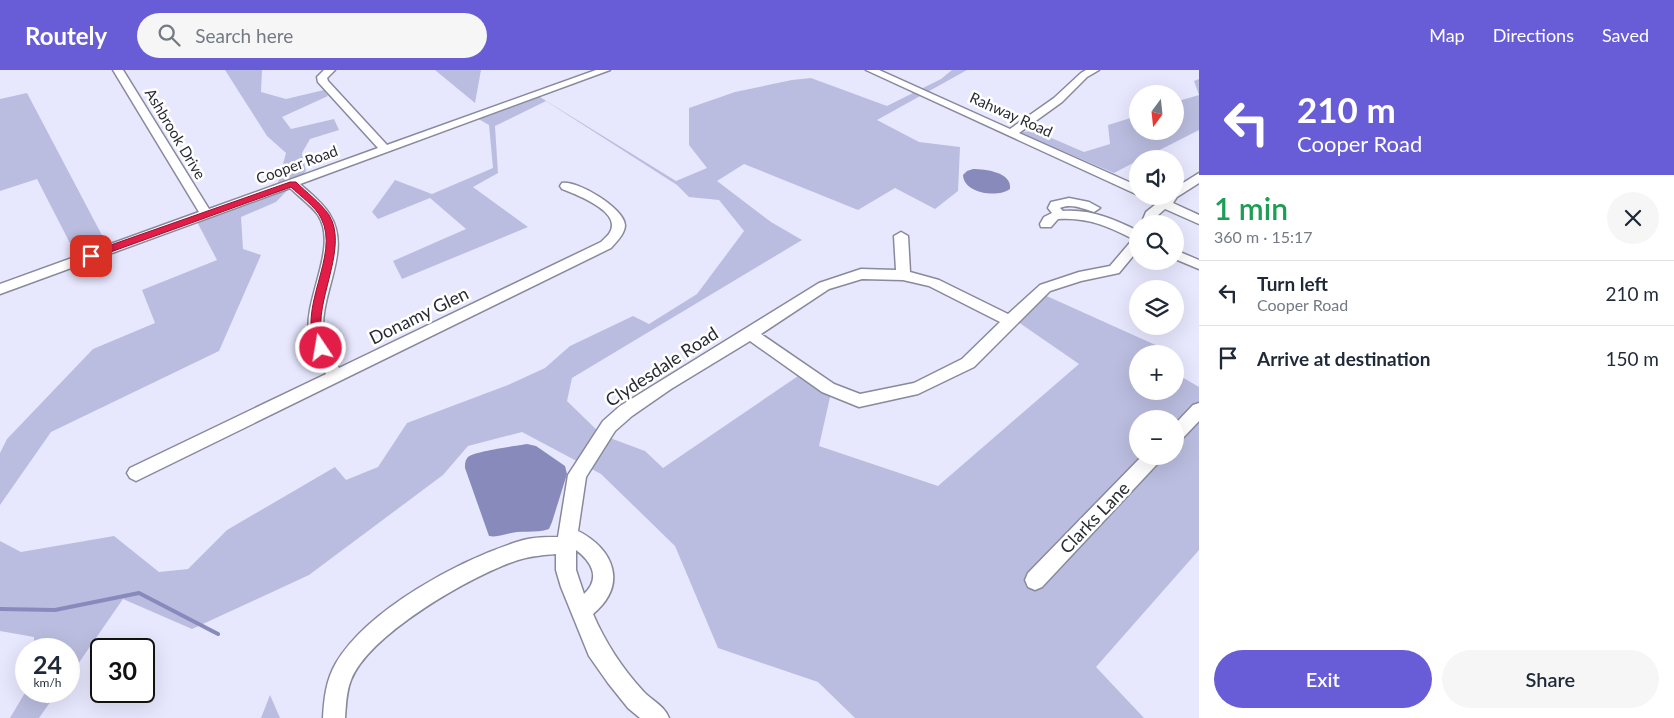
<!DOCTYPE html>
<html lang="en">
<head>
<meta charset="utf-8">
<style>
  body { margin:0; font-family:Lato,sans-serif; background:#f6f6f7; color:#1f2937; height:100vh; display:flex; flex-direction:column; font-size:19px; white-space:nowrap }
  * { box-sizing:border-box; margin:0 }
  p { font-size:16px; color:#747a83 }
  .icon { flex:none; width:28px; height:28px; fill:none; stroke:currentColor; stroke-width:2; stroke-linecap:round; stroke-linejoin:round }
  .map { position:relative; flex:1; overflow:hidden }
  .sheet { display:flex; flex-direction:column; background:#fff; width:475px }
  .sheet>* { flex:none }
  .top-card { background:#685dd6; color:#fff; overflow:hidden }
  .needle { width:32px; rotate:195deg }
  .buttons { position:absolute; left:1129px; top:15px; display:grid; gap:10px }
  .buttons a { display:grid; place-items:center; width:55px; height:55px; border-radius:50%; background:#fff; box-shadow:0 5px 20px #0002; font-size:25px }
  .speed { position:absolute; left:15px; top:568px; display:flex; gap:10px; font-size:25px; font-weight:700; text-align:center }
  .speed>* { display:grid; place-content:center; width:65px; height:65px; border-radius:50%; background:#fff; box-shadow:0 5px 20px #0002; line-height:1 }
  .speed small { font-size:12px; font-weight:400 }
  .speed .limit { border:2px solid #111; border-radius:8px; background:#fff; color:#111 }
  .pin { position:absolute; display:grid; place-items:center; width:42px; height:42px; color:#fff; margin:-21px; border-radius:10px; box-shadow:0 2px 8px #0006 }
  .me { position:absolute; width:55px; margin:-28px; rotate:348deg; stroke-linejoin:round; filter:drop-shadow(0 0 4px #0008) }
  .turn { display:flex; align-items:center; gap:18px; height:105px; padding:0 15px; font-size:22px }
  .turn .icon { width:65px; height:65px; stroke-width:2.5 }
  .turn b { display:block; font-size:35px; line-height:42px }
  .round { display:grid; place-items:center; flex:none; width:52px; height:52px; border-radius:26px; background:#f6f6f7 }
  .headline { display:flex; align-items:center; justify-content:space-between; height:85px; padding:0 15px }
  h1 { font-size:30px; font-weight:600; line-height:38px; color:#1e9e55 }
  .primary-button { display:flex; gap:10px; margin-top:auto; padding:10px 15px }
  .primary-button a { flex:1; height:58px; border-radius:30px; background:#685dd6; color:#fff; font-size:20px; font-weight:600; line-height:58px; text-align:center }
  .primary-button a+a { background:#f6f6f7; color:#1f2937 }
  ul { padding:0; list-style:none }
  li { display:flex; align-items:center; gap:15px; height:65px; padding:0 15px; border-top:1px solid #e0e1e3 }
  li div { flex:1 }
  li b { display:block; font-size:19px }
  li em { font-style:normal }
  header { display:flex; align-items:center; gap:30px; box-sizing:border-box; height:70px; padding:0 25px; background:#685dd6; color:#fff }
  header strong { font-size:24px }
  nav { display:flex; gap:28px; margin-inline-start:auto; font-size:18px }
  .search { width:350px; height:45px; background:#f6f6f7; display:flex; align-items:center; gap:12px; box-sizing:border-box; padding:0 18px; border-radius:28px; color:#747a83; font-size:19px }
  main { display:flex; flex:1; min-height:0 }
  .map>svg:first-child { display:block }
</style>
</head>
<body>
<header>
<strong>Routely</strong>
<div class="search"><svg class="icon" aria-label="search" viewBox="0 0 24 24"><circle cx="10" cy="10" r="6"/><path d="M15 15l6 6"/></svg>Search here</div>
<nav><a>Map</a><a>Directions</a><a>Saved</a></nav>
</header>
<main>
<div class="map">
<svg width="1199" height="648" viewBox="0 0 1199 648">
  <rect width="100%" height="100%" fill="#e7e8fe"/>
  <!-- green -->
  <g fill="#bbbde0" fill-rule="evenodd">
    <polygon points="225,0 262,0 261,22 286,29 324,20 328,26 282,47 291,59 334,49 339,60 310,69 302,83 306,101 276,132 241,147 243,179 261,185 219,281 51,362 0,435 0,383 7,369 93,279 155,253 142,220 217,190 195,148 276,120 286,83 267,66"/>
    <polygon points="435,0 481,0 475,33"/>
    <path d="M952 0H967L877 50 919 72 960 77 958 121 935 139 895 118 858 140 744 94 717 111 771 152 802 170 572 308 567 331 602 365 645 381 663 398 801 304 831 323 819 376 938 416 1079 294 1014 249 1040 223 1160 277 1157 284H1138V321H1175V303L1199 317V480L1096 597 1144 648H855L818 612 718 578 675 476 601 404 522 362 468 376 443 405 309 505 192 559 123 529 69 607V579H34V567L0 561V471L21 482 114 466 159 502 188 499 227 460 335 397 346 410 378 397 407 353 508 315 545 298 570 276 633 246 649 254 697 224 744 161 719 130 689 127 677 115 546 31 495 56 498 103 473 117 528 157 402 209 393 191 466 159 430 128 378 149 372 142 395 110 432 124 493 98 489 55 475 47 535 24 676 111 707 98 689 75V38L735 22 792 10 811 8 887 36 941 9ZM1138 349H1175V386H1138Z"/>
    <polygon points="1199,9 1199,60 1142,89 1138,89 1137,91 1114,103 1018,62 1035,61 1084,82 1110,74 1108,55 1137,46 1137,42 1138,61 1175,61 1175,32 1199,25 1194,11"/>
    <polygon points="27,23 105,171 74,181 37,109 0,121 0,29"/>
    <polygon points="26,621 58,621 39,648 10,648"/>
    <polygon points="270,625 280,648 261,648"/>
  </g>
  <!-- water -->
  <g fill="#888abc">
    <path d="M973 99C985 99 1012 102 1010 119 998 128 964 124 963 105L967 101Z"/>
    <path d="M527 374 536 376 565 396 567 404 552 452 549 459C539 463 528 461 517 462 508 463 498 468 489 466L465 398C465 394 465 390 468 387 475 381 516 376 527 374Z"/>
  </g>
  <g fill="none" stroke-linecap="round" stroke-linejoin="round">
    <!-- stream -->
    <polyline stroke="#888abc" stroke-width="4" points="0,539 55,540 139,523 218,564"/>
    <defs>
      <g id="minor">
        <path d="M113 0H123L209 139 378 78 318 12 317 7 324 0H335L327 8 328 11 387 75 596 0H610L300 114C311 124 323 133 330 145 353 182 317 227 324 266 327 278 333 288 339 298L601 172C606 167 612 163 612 155 612 138 575 124 562 119L560 116 562 113C577 110 624 138 625 155 625 164 616 172 611 178L136 411 130 408 127 403 130 398 326 304C320 292 311 279 309 265 303 229 339 177 318 145 311 135 299 127 290 118L0 224V214L199 142Z"/>
        <polygon points="866,0 879,0 1010,59 1054,28 1081,3 1086,0 1099,0 1087,7 1062,32 1019,63 1138,116 1138,125"/>
        <polygon points="1199,103 1199,113 1177,127 1173,133 1199,145 1199,154 1165,139 1156,147 1153,154 1141,154 1146,142 1156,134 1142,126 1158,126 1163,128 1166,126 1175,126 1175,118"/>
        <path d="M1069 128 1089 132 1100 138 1094 142C1083 139 1072 133 1060 138L1063 141C1090 139 1114 149 1138 161V180L1119 203 1081 211 1050 221 974 297 918 324 859 337 822 322 750 271 671 319 632 346 615 361 586 407 578 461C614 479 628 515 593 544 605 572 622 598 643 621 652 631 664 635 669 648H640L628 638 608 613 589 586 561 517 556 500V484C544 485 531 486 518 490 472 505 369 564 351 610 346 622 346 636 345 648H323C324 629 326 610 336 593 368 539 461 489 520 471 532 467 545 467 558 467L568 405 603 351 620 336 819 213 861 199 896 200 894 166 901 162 908 166 910 202 939 210 1008 244 1040 215 1079 202 1110 196 1133 169C1108 156 1087 147 1058 149L1051 157H1041L1040 154 1044 147 1052 143 1048 138 1051 132ZM862 209 903 210 929 216 1000 252 962 289 914 313 860 324 834 314 761 264 829 219ZM576 480C592 492 601 508 584 524L576 500Z"/>
        <polygon points="1175,180 1199,190 1199,199 1175,189"/>
        <polygon points="1199,333 1199,351 1181,370 1175,372 1175,354 1193,335"/>
        <polygon points="1142,386 1163,386 1160,391 1042,517 1035,520 1028,517 1025,510 1028,503"/>
      </g>
    </defs>
    <!-- minor casing -->
    <use href="#minor" stroke="#88899d" stroke-width="3"/>
    <!-- minor -->
    <use href="#minor" fill="#fff" fill-rule="evenodd"/>
  </g>
  <!-- route -->
  <path fill="#e11d48" stroke="#92132f" d="M290 112H296C306 122 321 133 329 145 348 175 318 225 321 259 321 265 324 272 326 278L325 281H317C295 238 341 186 321 148 316 137 300 126 291 117L94 188 91 189 86 186 88 183Z"/>
  <g text-anchor="middle" stroke-width="5" stroke-linejoin="round" paint-order="stroke">
    <!-- far-street labels -->
    <g font-size="15" fill="#2a2b33" stroke="#fff">
      <text transform="translate(1011 45) rotate(24)" y="5">Rahway Road</text>
      <text transform="translate(175 64) rotate(59)" y="5">Ashbrook Drive</text>
      <text transform="translate(297 95) rotate(-20)" y="5">Cooper Road</text>
    </g>
    <!-- street labels -->
    <g font-size="18" fill="#2a2b33" stroke="#fff">
      <text transform="translate(419 246) rotate(-26)" y="6">Donamy Glen</text>
      <text transform="translate(662 297) rotate(-33)" y="6">Clydesdale Road</text>
      <text transform="translate(1095 448) rotate(-46)" y="6">Clarks Lane</text>
    </g>
  </g>
</svg>
<div class="buttons">
<a><svg class="needle" viewBox="-14 -14 28 28"><path d="M0-13l5 13h-10z" fill="#e53935"/><path d="M0 13l5-13h-10z" fill="#747a83"/></svg></a>
<a><svg class="icon" aria-label="sound" viewBox="0 0 24 24"><path d="M4 9h4l5-4v14l-5-4H4zM17 9q2 3 0 6"/></svg></a>
<a><svg class="icon" aria-label="search" viewBox="0 0 24 24"><circle cx="10" cy="10" r="6"/><path d="M15 15l6 6"/></svg></a>
<a><svg class="icon" aria-label="layers" viewBox="0 0 24 24"><path d="M12 4l9 5-9 5-9-5zM3 14l9 5 9-5"/></svg></a>
<a>+</a>
<a>−</a>
</div>
<div class="speed"><div>24<small>km/h</small></div><div class="limit">30</div></div>
<div class="pin" style="left:91px;top:186px;background:#d93025"><svg class="icon" aria-label="arrive" viewBox="0 0 24 24"><path d="M6 21V4h12l-3 4 3 4H6"/></svg></div>
<svg class="me" style="left:321px;top:278px" viewBox="-20 -20 40 40"><circle r="17" fill="#e11d48" stroke="#fff" stroke-width="3"/><path d="M0-11L8 9 0 5-8 9z" fill="#fff"/></svg>
</div>
<section class="sheet">
<div class="top-card">
<div class="turn"><svg class="icon" aria-label="left" viewBox="0 0 24 24"><path d="M17 20v-9H6M10 6l-5 5 5 5"/></svg><div><b>210 m</b>Cooper Road</div></div>
</div>
<div class="headline"><div><h1>1 min</h1><p>360 m · 15:17</p></div><a class="round"><svg class="icon" aria-label="close" viewBox="0 0 24 24"><path d="M6 6l12 12M18 6L6 18"/></svg></a></div>
<ul>
<li><svg class="icon" aria-label="left" viewBox="0 0 24 24"><path d="M17 20v-9H6M10 6l-5 5 5 5"/></svg><div><b>Turn left</b><p>Cooper Road</p></div><em>210 m</em></li>
<li><svg class="icon" aria-label="arrive" viewBox="0 0 24 24"><path d="M6 21V4h12l-3 4 3 4H6"/></svg><div><b>Arrive at destination</b></div><em>150 m</em></li>
</ul>
<div class="primary-button"><a>Exit</a><a>Share</a></div>
</section>
</main>
</body>
</html>
